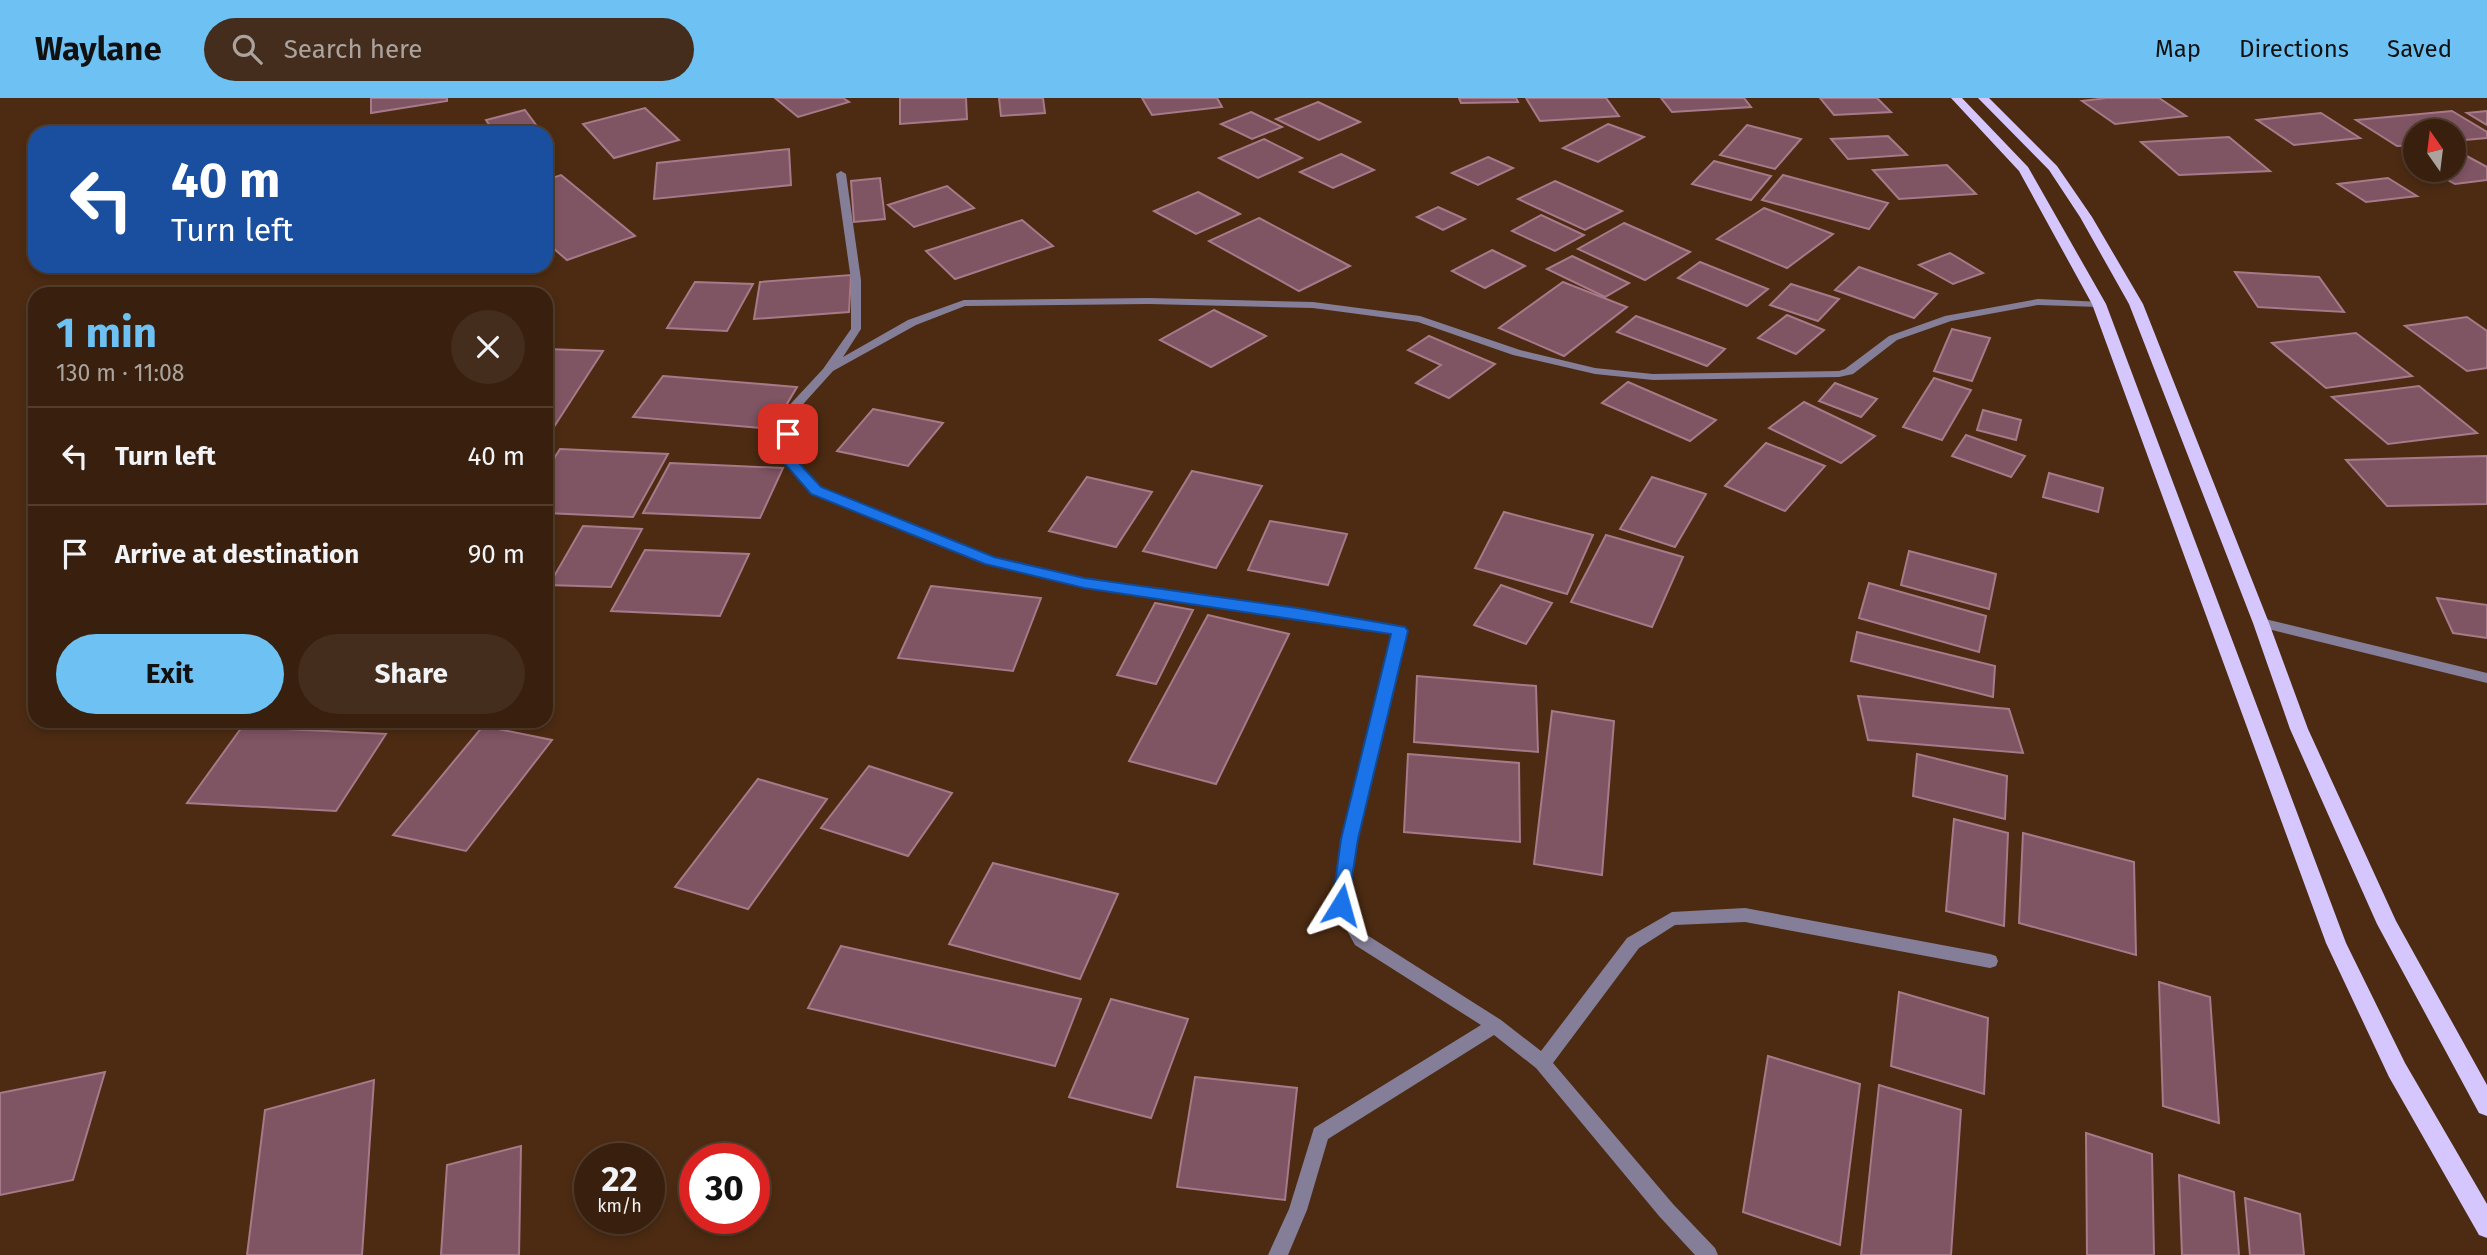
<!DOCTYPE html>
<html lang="en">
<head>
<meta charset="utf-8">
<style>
  body { margin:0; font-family:"Fira Sans",sans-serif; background:#442d1c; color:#f1f3f6; height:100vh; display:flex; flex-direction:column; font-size:26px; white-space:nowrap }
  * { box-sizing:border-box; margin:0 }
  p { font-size:23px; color:#aba39e }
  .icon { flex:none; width:38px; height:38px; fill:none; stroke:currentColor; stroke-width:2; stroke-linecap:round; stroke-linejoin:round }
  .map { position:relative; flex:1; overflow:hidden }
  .details { position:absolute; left:28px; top:189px; width:525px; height:441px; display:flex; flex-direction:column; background:#39200e; border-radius:21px; box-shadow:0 4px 10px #0003,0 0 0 2px #533e2e }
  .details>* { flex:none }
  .guide { position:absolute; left:28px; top:28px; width:525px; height:147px; border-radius:21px; box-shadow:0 4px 10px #0003,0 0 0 2px #533e2e; background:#1a4fa0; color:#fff; overflow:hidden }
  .needle { width:46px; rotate:346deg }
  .fabs { position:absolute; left:2403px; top:21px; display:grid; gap:14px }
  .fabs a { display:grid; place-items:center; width:63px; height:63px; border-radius:50%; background:#39200e; box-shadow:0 4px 10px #0003,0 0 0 2px #533e2e; font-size:35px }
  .speed { position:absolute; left:574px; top:1045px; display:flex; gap:14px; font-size:35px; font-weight:700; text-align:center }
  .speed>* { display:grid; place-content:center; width:91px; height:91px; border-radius:50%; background:#39200e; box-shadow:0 4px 10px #0003,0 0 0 2px #533e2e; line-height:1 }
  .speed small { font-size:18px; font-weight:400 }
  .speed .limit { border:10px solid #d22; background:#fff; color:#111 }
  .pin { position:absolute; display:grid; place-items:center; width:60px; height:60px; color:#fff; margin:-30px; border-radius:14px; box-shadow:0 4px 10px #0006 }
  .me { position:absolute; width:77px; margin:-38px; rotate:8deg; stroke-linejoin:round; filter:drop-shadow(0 0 5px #0008) }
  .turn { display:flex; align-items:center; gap:24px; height:147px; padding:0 28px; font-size:32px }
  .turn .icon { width:91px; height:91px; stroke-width:2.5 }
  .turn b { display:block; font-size:49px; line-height:60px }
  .round { display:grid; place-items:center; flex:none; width:74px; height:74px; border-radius:37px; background:#442d1c }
  .overview { display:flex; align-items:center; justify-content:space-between; height:119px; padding:0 28px }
  h1 { font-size:42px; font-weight:700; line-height:52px; color:#6ec2f3 }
  .primary-button { display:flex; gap:14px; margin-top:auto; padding:14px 28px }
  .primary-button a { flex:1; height:80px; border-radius:42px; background:#6ec2f3; color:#111; font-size:28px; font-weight:700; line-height:80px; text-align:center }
  .primary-button a+a { background:#442d1c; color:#f1f3f6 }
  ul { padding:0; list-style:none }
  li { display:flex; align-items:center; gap:21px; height:98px; padding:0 28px; border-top:2px solid #533e2e }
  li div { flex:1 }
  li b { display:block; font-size:26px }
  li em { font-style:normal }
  header { display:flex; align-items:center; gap:42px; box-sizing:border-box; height:98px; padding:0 35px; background:#6ec2f3; color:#111 }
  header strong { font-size:33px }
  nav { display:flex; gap:38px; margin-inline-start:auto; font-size:24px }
  .search { width:490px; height:63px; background:#442d1c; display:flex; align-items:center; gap:18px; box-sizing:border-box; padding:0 24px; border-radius:38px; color:#aba39e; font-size:26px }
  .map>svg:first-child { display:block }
</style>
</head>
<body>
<header>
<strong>Waylane</strong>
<div class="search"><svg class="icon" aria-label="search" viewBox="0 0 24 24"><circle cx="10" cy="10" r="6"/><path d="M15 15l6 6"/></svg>Search here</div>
<nav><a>Map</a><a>Directions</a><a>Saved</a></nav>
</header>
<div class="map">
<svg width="2487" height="1157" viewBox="0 0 2487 1157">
  <rect width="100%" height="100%" fill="#4c2b12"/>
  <!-- building -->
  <g fill="#7f5463" stroke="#a77989" stroke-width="2">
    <polygon points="371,0 447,0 447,3 371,15"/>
    <polygon points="775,0 843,0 849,4 798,19"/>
    <polygon points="900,0 966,0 967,21 900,26"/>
    <polygon points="999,0 1043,0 1045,15 1001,18"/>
    <polygon points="1142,0 1217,0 1222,9 1152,17"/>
    <polygon points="1459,0 1516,0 1518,4 1461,5"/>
    <polygon points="1526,0 1606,0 1619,18 1540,23"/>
    <polygon points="1661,0 1744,0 1751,9 1672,14"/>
    <polygon points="1820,0 1877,0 1891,14 1834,17"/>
    <polygon points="2107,0 2159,0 2186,18 2115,26 2082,3"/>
    <polygon points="1318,4 1360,24 1319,42 1276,21"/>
    <polygon points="645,10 679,42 614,60 583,26"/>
    <polygon points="525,12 542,35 495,35 486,22"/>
    <polygon points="2452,13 2487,34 2487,40 2454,43 2454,33 2415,33 2415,47 2397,48 2356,22"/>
    <polygon points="2487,13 2487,27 2467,15"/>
    <polygon points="1251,14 1282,29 1252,41 1221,26"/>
    <polygon points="2321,15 2360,40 2294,47 2257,22"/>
    <polygon points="1608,26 1644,39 1598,64 1563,50"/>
    <polygon points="1747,27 1801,41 1775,71 1720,57"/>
    <polygon points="1888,38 1907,57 1848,61 1831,41"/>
    <polygon points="2229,39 2270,73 2179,77 2141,44"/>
    <polygon points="1264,41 1302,60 1258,80 1219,60"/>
    <polygon points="789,51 791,87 654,101 657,65"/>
    <polygon points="1341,56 1374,72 1333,90 1300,74"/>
    <polygon points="2463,56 2487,69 2487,82 2455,86 2430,72 2454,72 2454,57"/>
    <polygon points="1488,59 1513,70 1478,87 1452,75"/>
    <polygon points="1714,63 1771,78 1751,102 1692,86"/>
    <polygon points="1947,67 1976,96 1899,101 1873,72"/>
    <polygon points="561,77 635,138 567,162 546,144 546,82"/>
    <polygon points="1783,77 1888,105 1869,131 1762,102"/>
    <polygon points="880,80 885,121 854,124 851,83"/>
    <polygon points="2388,80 2417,98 2366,104 2338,86"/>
    <polygon points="1555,83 1622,113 1585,132 1518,101"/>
    <polygon points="947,88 974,110 914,129 888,107"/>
    <polygon points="1198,94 1240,116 1196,136 1154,113"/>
    <polygon points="1438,109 1465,121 1443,132 1417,119"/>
    <polygon points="1764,110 1833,136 1787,170 1717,141"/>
    <polygon points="1541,117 1584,137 1555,153 1512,133"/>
    <polygon points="1259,120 1350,168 1299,193 1209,143"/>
    <polygon points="1022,122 1053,148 955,181 926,153"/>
    <polygon points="1624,125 1690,154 1645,182 1578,151"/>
    <polygon points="1492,152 1525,168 1485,190 1452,173"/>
    <polygon points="1950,155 1983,175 1953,186 1919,167"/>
    <polygon points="1572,158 1629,185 1605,199 1547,171"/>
    <polygon points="1700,164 1768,191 1747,208 1678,180"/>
    <polygon points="1859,169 1937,196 1914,220 1835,192"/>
    <polygon points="2235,174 2319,179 2344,214 2258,209"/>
    <polygon points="851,177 849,214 754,221 760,184"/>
    <polygon points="695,184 753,186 727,233 667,230"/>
    <polygon points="1563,184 1627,209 1564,258 1499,230"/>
    <polygon points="1791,186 1839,201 1818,223 1770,207"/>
    <polygon points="1214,212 1266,238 1211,269 1160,242"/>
    <polygon points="1787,217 1824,232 1796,256 1758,240"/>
    <polygon points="1636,218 1725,251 1707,268 1617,234"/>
    <polygon points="2467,219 2487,233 2487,270 2467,273 2405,228"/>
    <polygon points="1952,231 1990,240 1972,283 1934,273"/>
    <polygon points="2356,235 2412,278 2326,290 2272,245"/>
    <polygon points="1429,238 1495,266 1449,300 1416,285 1441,267 1408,252"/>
    <polygon points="546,251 603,253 550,335 546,335"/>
    <polygon points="663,278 797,289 772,331 633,319"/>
    <polygon points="1934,280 1971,292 1942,342 1903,329"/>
    <polygon points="1628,284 1716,322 1690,343 1602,305"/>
    <polygon points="1835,285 1877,301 1861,319 1819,303"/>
    <polygon points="2419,288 2477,335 2388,346 2332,299"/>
    <polygon points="1804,304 1875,338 1841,365 1769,330"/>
    <polygon points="873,311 943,325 908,368 837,353"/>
    <polygon points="1983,312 2021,322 2016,342 1977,332"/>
    <polygon points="1966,337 2025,358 2011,379 1952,358"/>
    <polygon points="1766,345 1825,368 1785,413 1725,388"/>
    <polygon points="560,351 668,356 633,419 546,415 546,373"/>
    <polygon points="2487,358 2487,406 2387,408 2346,362"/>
    <polygon points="670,365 783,370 760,420 643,415"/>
    <polygon points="1192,373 1262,388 1216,470 1143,453"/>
    <polygon points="2049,375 2103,390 2098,414 2043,399"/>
    <polygon points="1087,379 1152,394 1116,449 1049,433"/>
    <polygon points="1652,379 1706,396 1675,449 1620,431"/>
    <polygon points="1504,414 1593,437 1567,496 1475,470"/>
    <polygon points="1270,423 1347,436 1328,487 1248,472"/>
    <polygon points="583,428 642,431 611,489 549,487"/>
    <polygon points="1606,437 1683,459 1652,529 1571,504"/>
    <polygon points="645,452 749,456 720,518 611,513"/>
    <polygon points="1909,453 1996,476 1989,511 1901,487"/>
    <polygon points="1869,485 1986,518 1979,554 1859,520"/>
    <polygon points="1501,487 1552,505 1526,546 1474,527"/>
    <polygon points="931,488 1041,500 1013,573 898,560"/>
    <polygon points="2437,500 2487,507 2487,540 2453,535"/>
    <polygon points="1155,505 1193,512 1156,586 1117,577"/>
    <polygon points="1208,517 1289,536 1216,686 1129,663"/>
    <polygon points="1857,534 1995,568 1993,599 1851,563"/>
    <polygon points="1417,578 1536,588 1538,654 1414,644"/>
    <polygon points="1858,598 2009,611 2023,655 1868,642"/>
    <polygon points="1552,613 1614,623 1602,777 1534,766"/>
    <polygon points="483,628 552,642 466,753 393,737"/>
    <polygon points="242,629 386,636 336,713 187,705"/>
    <polygon points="1408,656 1519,665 1520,744 1404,734"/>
    <polygon points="1917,656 2007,678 2005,721 1913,698"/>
    <polygon points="869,668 952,695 908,758 821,730"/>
    <polygon points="758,681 827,701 748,811 675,789"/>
    <polygon points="1954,721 2008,735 2004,828 1946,813"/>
    <polygon points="2023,735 2134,764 2136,857 2019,825"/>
    <polygon points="993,765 1118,796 1080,881 949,846"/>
    <polygon points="841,848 1081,901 1055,968 808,910"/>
    <polygon points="2159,884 2210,899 2219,1025 2163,1008"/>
    <polygon points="1899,894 1988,920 1984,996 1891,968"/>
    <polygon points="1111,901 1188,921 1151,1020 1069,999"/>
    <polygon points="1768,958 1860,986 1840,1147 1743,1114"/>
    <polygon points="105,974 73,1082 0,1097 0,995"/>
    <polygon points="1195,979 1297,990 1285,1102 1177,1089"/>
    <polygon points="374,982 362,1157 247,1157 265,1012"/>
    <polygon points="1879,987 1961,1012 1951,1157 1861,1157"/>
    <polygon points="2086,1035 2152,1056 2154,1157 2087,1157"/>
    <polygon points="521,1048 519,1157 441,1157 447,1067"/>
    <polygon points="2179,1077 2234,1094 2239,1157 2182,1157"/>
    <polygon points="2245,1100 2300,1116 2304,1157 2250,1157"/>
  </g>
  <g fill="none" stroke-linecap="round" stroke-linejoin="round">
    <!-- street -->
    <g fill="#857e99" fill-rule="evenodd">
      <polygon points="841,73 846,76 861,182 861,231 843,259 908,222 964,202 1149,200 1313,204 1420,218 1520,252 1595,270 1653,276 1839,273 1845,271 1889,238 1945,218 2038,201 2103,204 2104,206 2099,209 2038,207 1951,223 1897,242 1853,276 1839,279 1653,282 1595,276 1513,257 1418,224 1313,210 1149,206 965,208 916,227 833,273 796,314 792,359 820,390 994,460 1084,481 1297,510 1405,530 1407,533 1357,741 1349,807 1367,837 1501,922 1541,953 1627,840 1672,814 1745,810 1990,856 1996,858 1998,863 1996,868 1990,870 1745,824 1675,827 1639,850 1553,965 1673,1106 1715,1150 1718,1157 1695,1157 1659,1118 1536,970 1494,937 1328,1041 1307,1112 1288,1157 1268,1157 1289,1111 1314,1030 1481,927 1355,847 1333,807 1341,741 1392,536 1297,520 1084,489 985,466 812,396 780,360 784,313 823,271 851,231 851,182 836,76"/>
      <polygon points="2261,520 2487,575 2487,585 2256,528 2254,525"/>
    </g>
    <!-- primary -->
    <g fill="#d5c7fe" fill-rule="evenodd">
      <polygon points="1951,0 1962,0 2028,69 2106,206 2346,845 2405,965 2487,1106 2487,1140 2479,1137 2389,979 2326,845 2092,206 2019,73"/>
      <polygon points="1978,0 1989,0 2057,68 2092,119 2143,206 2269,525 2308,631 2396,823 2487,987 2487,1018 2479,1015 2377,826 2290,631 2253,525 2129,206 2080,119 2049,72"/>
    </g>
  </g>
  <!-- route -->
  <polygon fill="#1a73e8" stroke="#114b97" stroke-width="2" points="788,332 795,336 793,359 821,389 994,459 1084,480 1297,510 1405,529 1408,533 1358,741 1347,812 1341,814 1334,812 1332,807 1341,741 1391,536 1084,490 985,466 811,396 779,359 781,336"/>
</svg>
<div class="fabs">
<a><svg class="needle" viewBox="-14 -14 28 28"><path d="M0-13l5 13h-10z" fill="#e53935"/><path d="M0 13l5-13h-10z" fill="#aba39e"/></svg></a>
</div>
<div class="speed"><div>22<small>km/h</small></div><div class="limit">30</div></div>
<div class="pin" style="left:788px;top:336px;background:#d93025"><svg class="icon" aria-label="arrive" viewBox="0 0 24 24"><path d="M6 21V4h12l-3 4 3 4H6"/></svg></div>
<svg class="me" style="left:1341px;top:807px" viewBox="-20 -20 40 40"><path d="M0-17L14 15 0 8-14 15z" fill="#1a73e8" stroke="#fff" stroke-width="4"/></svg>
<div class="guide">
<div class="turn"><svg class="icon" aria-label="left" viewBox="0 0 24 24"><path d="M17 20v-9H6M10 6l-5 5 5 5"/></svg><div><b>40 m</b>Turn left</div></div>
</div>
<section class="details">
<div class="overview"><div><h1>1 min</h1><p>130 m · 11:08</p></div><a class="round"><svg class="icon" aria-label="close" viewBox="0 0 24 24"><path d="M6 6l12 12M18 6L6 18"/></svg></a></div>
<ul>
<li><svg class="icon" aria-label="left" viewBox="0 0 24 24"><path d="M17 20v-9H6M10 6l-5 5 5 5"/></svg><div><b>Turn left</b></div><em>40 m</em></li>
<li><svg class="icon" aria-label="arrive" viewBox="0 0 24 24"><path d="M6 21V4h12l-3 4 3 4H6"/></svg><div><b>Arrive at destination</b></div><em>90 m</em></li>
</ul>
<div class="primary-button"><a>Exit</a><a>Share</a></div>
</section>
</div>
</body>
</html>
